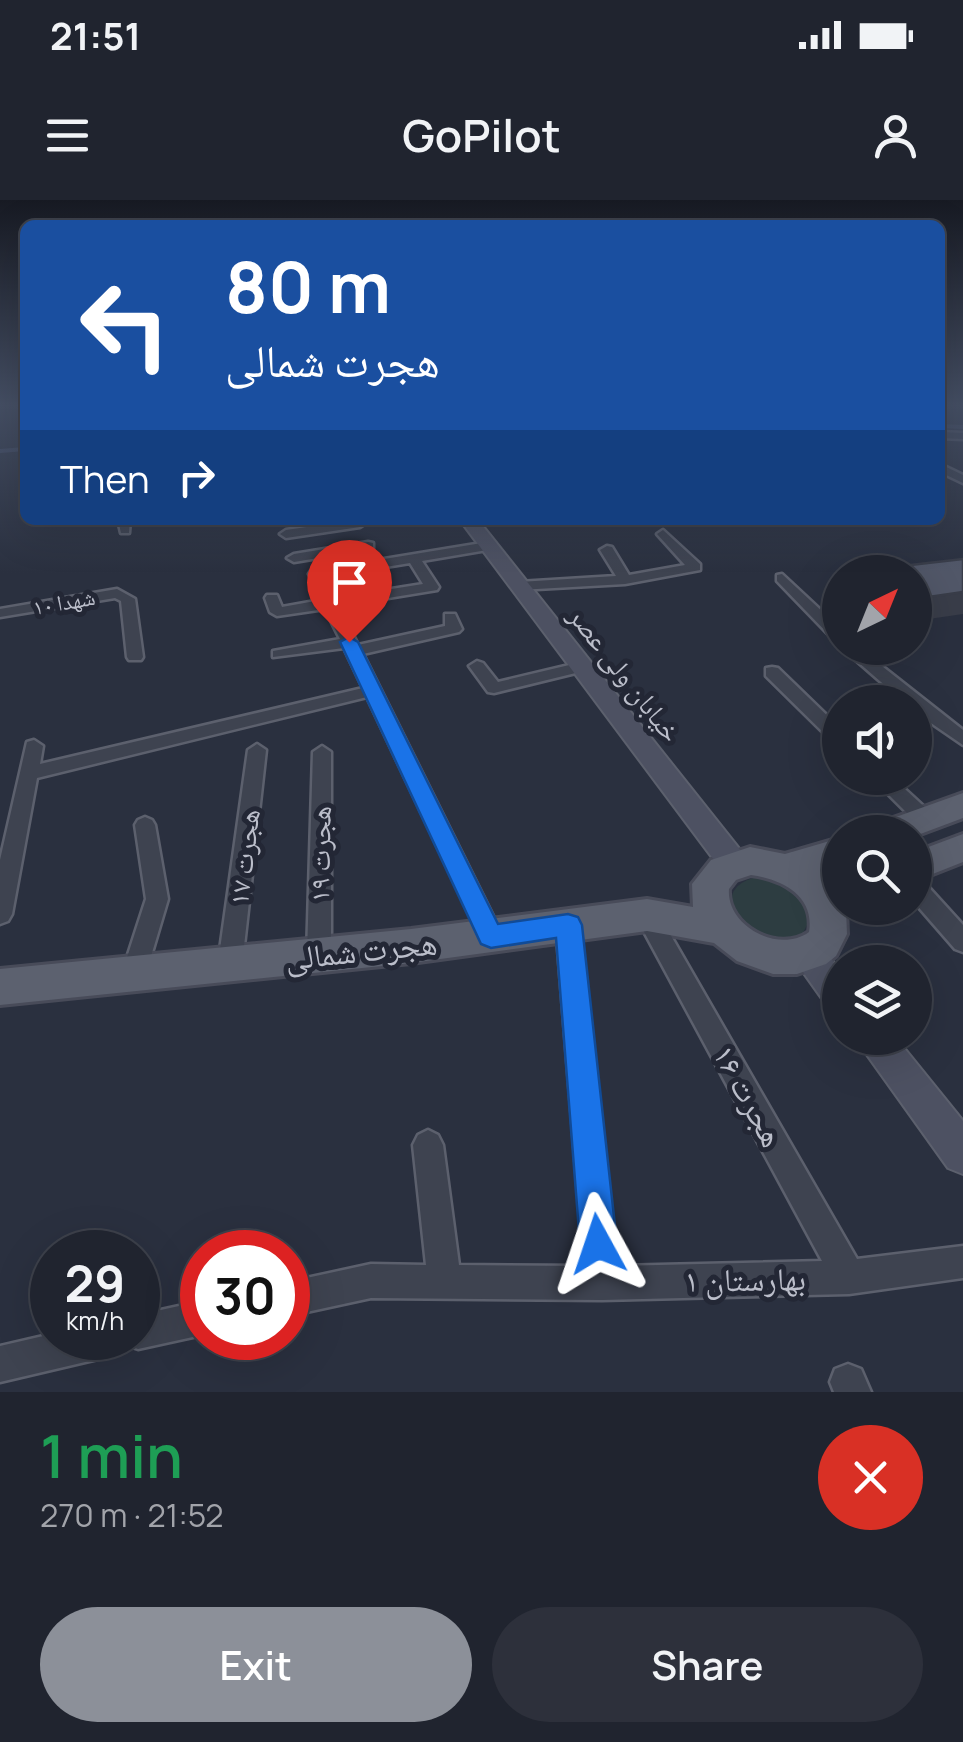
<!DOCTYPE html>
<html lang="en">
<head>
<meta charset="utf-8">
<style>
  body { margin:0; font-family:Manrope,"Noto Naskh Arabic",sans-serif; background:#2d303b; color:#f1f3f6; height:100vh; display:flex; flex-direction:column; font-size:38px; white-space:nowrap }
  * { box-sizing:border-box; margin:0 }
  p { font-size:32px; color:#a2a4aa }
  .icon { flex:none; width:55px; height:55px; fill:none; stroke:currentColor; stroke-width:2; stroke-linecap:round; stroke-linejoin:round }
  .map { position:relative; height:1192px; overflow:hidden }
  .details { display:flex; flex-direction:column; background:#20242f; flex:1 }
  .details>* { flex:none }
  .guide { position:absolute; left:20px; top:20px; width:925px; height:305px; border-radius:15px; box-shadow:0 10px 40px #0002,0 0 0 2px #3d414b; background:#1a4fa0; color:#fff; overflow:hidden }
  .needle { width:65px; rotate:43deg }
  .buttons { position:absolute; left:822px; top:355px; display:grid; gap:20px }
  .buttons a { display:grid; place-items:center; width:110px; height:110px; border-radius:50%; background:#20242f; box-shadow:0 10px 40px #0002,0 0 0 2px #3d414b; font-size:50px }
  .speed { position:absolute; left:30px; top:1030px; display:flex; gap:20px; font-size:50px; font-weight:700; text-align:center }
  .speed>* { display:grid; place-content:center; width:130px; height:130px; border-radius:50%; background:#20242f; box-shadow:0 10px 40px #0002,0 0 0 2px #3d414b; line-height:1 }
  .speed small { font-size:25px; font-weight:400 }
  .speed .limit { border:15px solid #d22; background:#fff; color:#111 }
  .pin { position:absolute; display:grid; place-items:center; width:85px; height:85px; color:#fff; margin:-102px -42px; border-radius:50% 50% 50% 0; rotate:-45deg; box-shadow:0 0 10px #0007 }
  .pin .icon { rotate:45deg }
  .me { position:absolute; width:110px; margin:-55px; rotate:355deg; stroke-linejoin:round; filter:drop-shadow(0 0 8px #0008) }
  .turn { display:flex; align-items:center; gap:35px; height:210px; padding:0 40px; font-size:45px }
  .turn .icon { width:130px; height:130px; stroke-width:2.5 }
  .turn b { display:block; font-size:70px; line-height:85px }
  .then { display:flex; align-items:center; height:95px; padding:0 40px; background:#0003; gap:20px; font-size:38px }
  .round { display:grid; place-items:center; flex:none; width:105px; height:105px; border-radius:52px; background:#2d303b }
  .head { display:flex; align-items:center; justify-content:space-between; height:170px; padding:0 40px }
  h1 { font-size:60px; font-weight:600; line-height:75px; color:#1e9e55 }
  .button { display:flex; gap:20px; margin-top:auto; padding:20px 40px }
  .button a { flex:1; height:115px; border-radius:60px; background:#8c9099; color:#fff; font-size:40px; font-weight:600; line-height:115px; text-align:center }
  .button a+a { background:#2d303b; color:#f1f3f6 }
  .status { display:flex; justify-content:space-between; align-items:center; height:70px; padding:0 50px; background:#20242f; direction:ltr }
  .status svg { height:28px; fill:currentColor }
  header { display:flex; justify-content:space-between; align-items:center; height:130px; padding:0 40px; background:#20242f; font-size:45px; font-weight:600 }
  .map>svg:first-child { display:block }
</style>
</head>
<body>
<div class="status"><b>21:51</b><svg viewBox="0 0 49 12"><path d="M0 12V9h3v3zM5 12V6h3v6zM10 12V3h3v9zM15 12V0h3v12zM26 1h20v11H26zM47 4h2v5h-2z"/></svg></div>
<header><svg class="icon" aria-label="menu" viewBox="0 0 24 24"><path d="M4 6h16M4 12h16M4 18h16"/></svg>GoPilot<svg class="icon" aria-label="person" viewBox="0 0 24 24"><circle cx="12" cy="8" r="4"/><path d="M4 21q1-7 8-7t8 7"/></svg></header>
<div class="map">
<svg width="963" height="1192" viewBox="0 0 963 1192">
  <rect width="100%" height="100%" fill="#2a303f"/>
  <!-- green -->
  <path fill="#2d3d41" d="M757 677C785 679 801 692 811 717L802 735C754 753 698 691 757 677Z"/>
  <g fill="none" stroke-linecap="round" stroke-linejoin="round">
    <!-- stream -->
    <g stroke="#424c66" stroke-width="4">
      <polyline points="940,226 963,227"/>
      <polyline points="0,251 25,249"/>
    </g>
    <defs>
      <g id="street">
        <polygon points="940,232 963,233 963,239 940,238"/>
        <polygon points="940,264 963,275 963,283 940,272"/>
        <polygon points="118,320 130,320 129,333 121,333"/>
        <polygon points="355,320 366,323 360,327 286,338 280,334 286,330"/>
        <polygon points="663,330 700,364 700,370 625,384 519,390 512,386 519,382 616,376 600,350 607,346 612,347 629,375 685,365 657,334"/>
        <polygon points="368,342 373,343 373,349 294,362 287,358 294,354"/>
        <path d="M488 342 493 343V349L422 361 439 387 437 390 339 406 358 445 445 426V414H455L462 429 459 432 363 454 503 736 499 743 491 746 483 743 367 497 37 578 12 714 8 721 0 724V660L27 542 34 540 43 546 40 564 363 488 344 448 273 457V451L340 439 325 409 277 416 270 412 265 398 267 395H277L282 407 321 400 309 374 311 371ZM410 363 423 384 335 398 324 377Z"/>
        <polygon points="782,374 840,428 840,442 834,440 777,381 777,375"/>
        <polygon points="117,389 135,399 143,457 141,460 129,460 127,457 121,401 115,398 0,417 0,409"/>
        <polygon points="842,448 859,448 963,530 963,545 915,512 915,502 904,502"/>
        <polygon points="477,461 483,463 498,482 582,462 590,467 588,470 494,493 488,492 469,466"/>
        <polygon points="772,467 778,468 840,528 840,544 833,542 766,476 766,468"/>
        <polygon points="257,544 266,550 242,764 239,772 230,775 221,772 218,764 248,550"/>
        <polygon points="322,546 331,552 331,755 328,762 319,766 310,762 307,755 313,552"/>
        <polygon points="872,578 893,578 932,614 935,619 932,624 918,624"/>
        <polygon points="145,617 152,620 155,625 168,699 146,773 143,781 134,784 125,781 122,773 146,699 135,625 138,620"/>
        <polygon points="915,678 923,681 963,725 963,752 955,749 915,703"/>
        <polygon points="647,705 655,708 857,1059 963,1046 963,1078 849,1094 602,1100 371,1098 288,1116 288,1082 371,1064 426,1065 413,945 418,935 428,930 438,935 443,945 459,1065 584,1066 556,725 560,718 568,715 576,718 580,725 617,1066 822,1061 635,715 639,708"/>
        <polygon points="202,1101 202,1135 138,1149 129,1146 127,1150 115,1155 0,1182 0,1146 52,1134 52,1138 138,1138 138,1115"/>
        <polygon points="848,1164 861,1169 871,1192 834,1192 830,1182 835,1169"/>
      </g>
      <g id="secondary">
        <polygon points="460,320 478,320 745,656 749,664 745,672 734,676 723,672"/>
        <path d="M808 741C841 752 840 782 840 812L828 807 791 755 796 745Z"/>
        <polygon points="855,838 896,838 963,921 963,974 948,968"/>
      </g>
      <g id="primary">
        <polygon points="963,593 963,618 915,636 915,632 874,632 879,623"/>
        <polygon points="963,634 963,662 915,681 915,652"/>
        <path d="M840 638V664L820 671 835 687 840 708 846 710 847 734 836 756 826 764 797 774H773L737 761 714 743 647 731 411 763 0 805V769L411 729 647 699 693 707 692 684 711 660 750 647 785 654ZM751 675C782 679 815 696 809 732 779 754 726 726 729 689L736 680Z"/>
      </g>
    </defs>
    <!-- street casing -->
    <use href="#street" stroke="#5c606d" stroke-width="5"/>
    <!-- secondary casing -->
    <use href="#secondary" stroke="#5c606d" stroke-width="4"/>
    <!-- primary casing -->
    <use href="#primary" stroke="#484b59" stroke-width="6"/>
    <!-- street -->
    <use href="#street" fill="#3e4350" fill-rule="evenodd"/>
    <!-- secondary -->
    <use href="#secondary" fill="#4d5162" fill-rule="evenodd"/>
    <!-- primary -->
    <use href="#primary" fill="#5c616f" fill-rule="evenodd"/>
  </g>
  <!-- shaded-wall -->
  <polygon fill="#393d49" points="963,392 963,414 915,421 915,399"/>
  <!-- building -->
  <polygon fill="#515768" stroke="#393d49" stroke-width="2.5" points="963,359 963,392 915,399 915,372 859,372 858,371"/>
  <!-- sky -->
  <linearGradient id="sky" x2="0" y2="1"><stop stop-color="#171a23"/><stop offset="0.55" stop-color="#444e63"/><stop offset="1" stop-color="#444e63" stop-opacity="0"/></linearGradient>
  <rect width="963" height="373" fill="url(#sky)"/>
  <!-- route -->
  <polygon fill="#1a73e8" stroke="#114b97" stroke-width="2.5" points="349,437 358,442 498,724 568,714 578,717 582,725 617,1044 611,1057 598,1062 585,1057 580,1044 556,738 491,748 481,744 340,442"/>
  <g text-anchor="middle" stroke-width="10" stroke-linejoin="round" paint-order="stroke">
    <!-- far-street labels -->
    <g font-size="22" fill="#bbbeca" stroke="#232735">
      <text transform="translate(64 402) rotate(-10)" y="8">شهدا ۱۰</text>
    </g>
    <!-- street labels -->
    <g font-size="28" fill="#bbbeca" stroke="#232735">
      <text transform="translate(625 474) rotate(52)" y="10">خیابان ولی عصر</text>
      <text transform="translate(320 654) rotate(-89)" y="10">هجرت ۱۹</text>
      <text transform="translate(244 657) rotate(-83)" y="10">هجرت ۱۷</text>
    </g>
    <!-- near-street labels -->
    <g font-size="32" fill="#bbbeca" stroke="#232735">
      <text transform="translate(361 751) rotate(-6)" y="11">هجرت شمالی</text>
      <text transform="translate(748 896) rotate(61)" y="11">هجرت ۱۶</text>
      <text transform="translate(745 1080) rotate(-1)" y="11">بهارستان ۱</text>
    </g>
  </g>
</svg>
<div class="buttons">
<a><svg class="needle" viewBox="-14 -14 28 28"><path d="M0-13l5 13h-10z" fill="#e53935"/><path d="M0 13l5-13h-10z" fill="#a2a4aa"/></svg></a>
<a><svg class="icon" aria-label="sound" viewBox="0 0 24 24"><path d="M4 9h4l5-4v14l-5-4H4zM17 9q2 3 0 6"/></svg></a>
<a><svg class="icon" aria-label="search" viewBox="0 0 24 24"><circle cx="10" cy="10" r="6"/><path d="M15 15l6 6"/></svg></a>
<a><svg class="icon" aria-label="layers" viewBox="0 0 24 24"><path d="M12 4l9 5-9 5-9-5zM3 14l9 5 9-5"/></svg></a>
</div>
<div class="speed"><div>29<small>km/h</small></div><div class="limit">30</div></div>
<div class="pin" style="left:349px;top:442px;background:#d93025"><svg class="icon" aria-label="arrive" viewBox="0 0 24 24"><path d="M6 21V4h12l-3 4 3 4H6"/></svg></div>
<svg class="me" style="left:598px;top:1044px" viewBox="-20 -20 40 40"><path d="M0-17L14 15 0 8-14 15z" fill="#1a73e8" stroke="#fff" stroke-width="4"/></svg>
<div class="guide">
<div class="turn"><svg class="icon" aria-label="left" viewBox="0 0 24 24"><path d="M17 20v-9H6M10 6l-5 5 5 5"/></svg><div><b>80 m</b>هجرت شمالی</div></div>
<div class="then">Then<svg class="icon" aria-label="right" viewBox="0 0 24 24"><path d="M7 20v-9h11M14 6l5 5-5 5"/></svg></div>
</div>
</div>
<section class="details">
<div class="head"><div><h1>1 min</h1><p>270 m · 21:52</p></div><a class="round" style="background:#d93025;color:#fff"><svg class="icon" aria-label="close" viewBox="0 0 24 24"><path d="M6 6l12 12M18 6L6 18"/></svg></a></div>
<div class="button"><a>Exit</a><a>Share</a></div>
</section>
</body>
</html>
